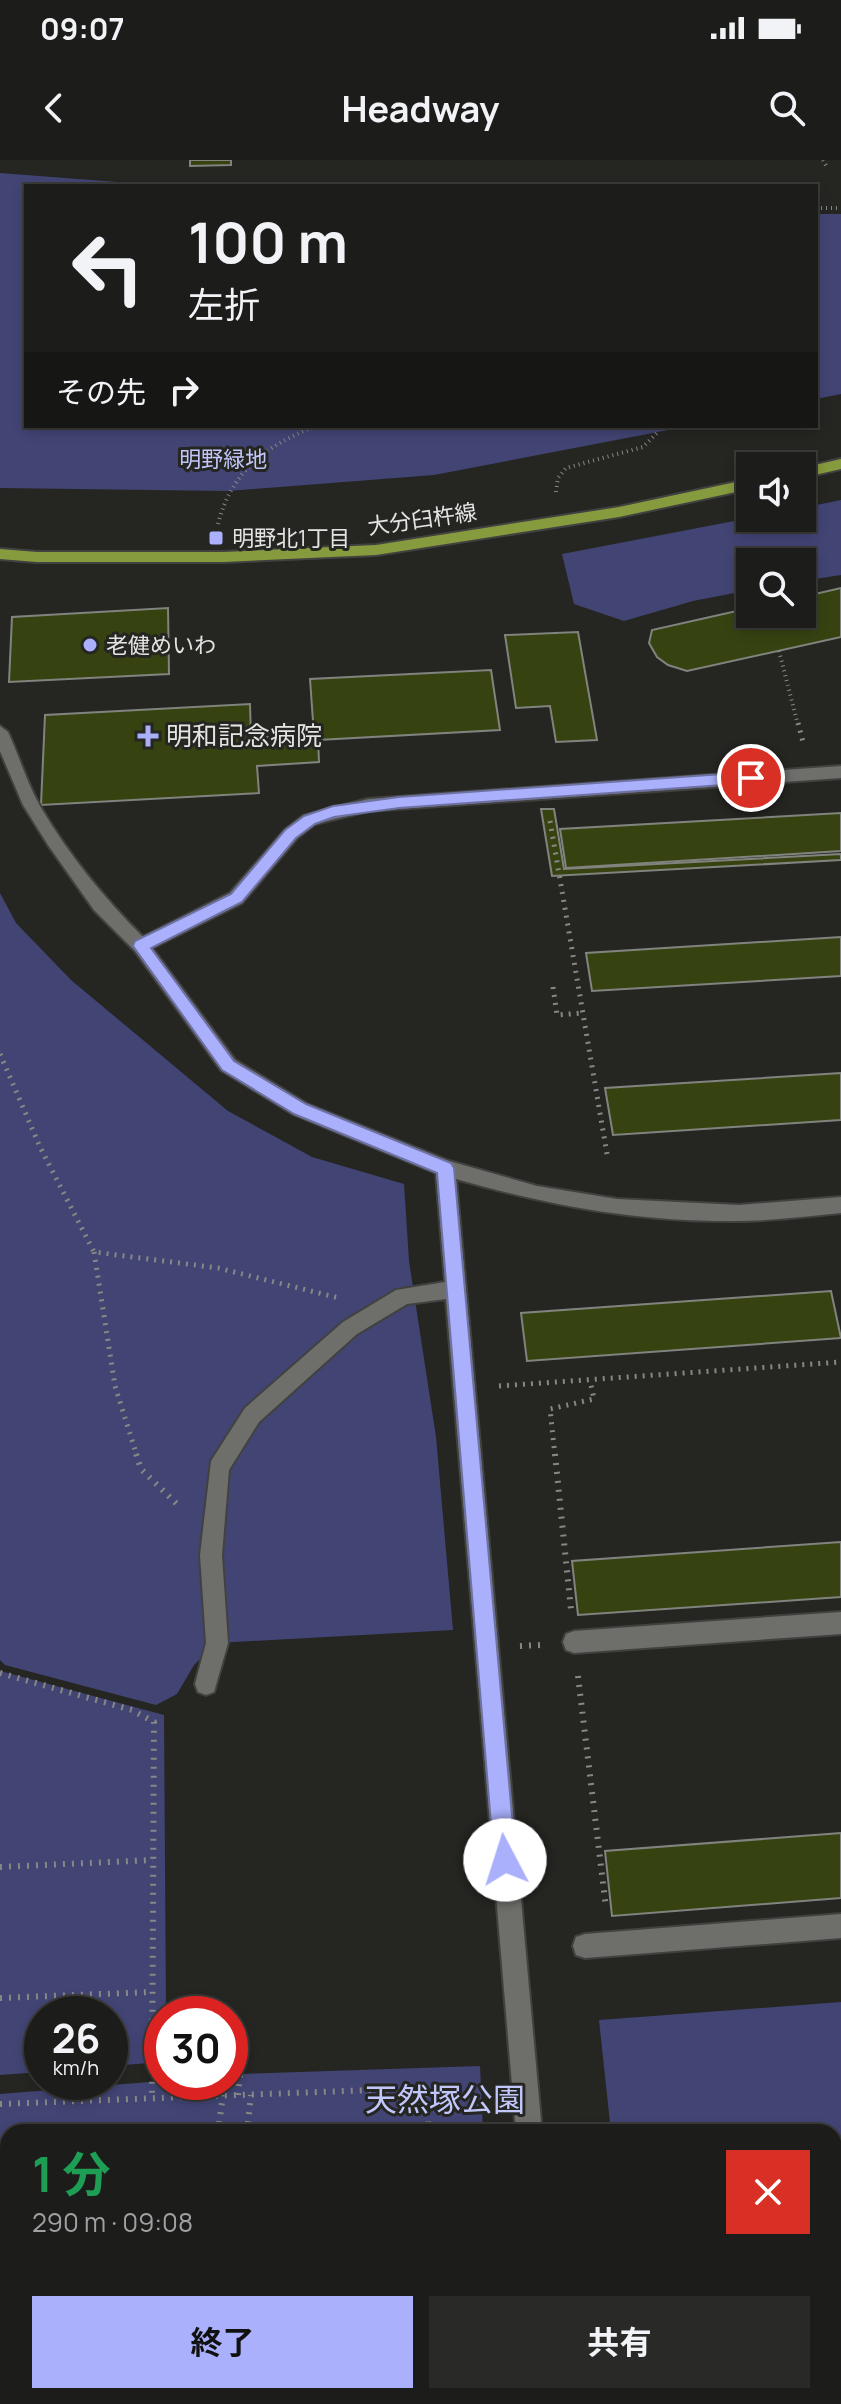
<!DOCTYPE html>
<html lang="ja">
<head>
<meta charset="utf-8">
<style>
  body { margin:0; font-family:Manrope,"Noto Sans JP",sans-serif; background:#292927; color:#f1f3f6; height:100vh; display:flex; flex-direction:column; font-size:30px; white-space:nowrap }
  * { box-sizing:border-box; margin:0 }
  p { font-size:26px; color:#a0a1a2 }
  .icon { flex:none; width:44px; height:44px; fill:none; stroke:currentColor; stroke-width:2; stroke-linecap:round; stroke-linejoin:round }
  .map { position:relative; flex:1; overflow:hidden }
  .panel { position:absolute; left:0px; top:1964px; width:842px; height:280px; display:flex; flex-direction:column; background:#1c1c1a; border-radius:24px 24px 0 0; box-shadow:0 4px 12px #0003,0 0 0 2px #3a3a39 }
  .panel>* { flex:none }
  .guide { position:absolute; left:24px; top:24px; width:794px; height:244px; border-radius:0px; box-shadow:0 4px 12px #0003,0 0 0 2px #3a3a39; background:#1c1c1a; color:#f1f3f6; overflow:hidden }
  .tools { position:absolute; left:736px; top:292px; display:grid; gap:16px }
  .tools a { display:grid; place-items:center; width:80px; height:80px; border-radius:0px; background:#1c1c1a; box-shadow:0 4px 12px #0003,0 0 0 2px #3a3a39; font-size:40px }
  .speed { position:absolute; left:24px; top:1836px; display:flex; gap:16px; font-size:40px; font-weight:700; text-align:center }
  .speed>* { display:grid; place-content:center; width:104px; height:104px; border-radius:50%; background:#1c1c1a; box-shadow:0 4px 12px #0003,0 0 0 2px #3a3a39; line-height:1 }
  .speed small { font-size:20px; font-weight:400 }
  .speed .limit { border:12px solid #d22; background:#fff; color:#111 }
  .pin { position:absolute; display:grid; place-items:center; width:68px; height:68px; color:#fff; margin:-34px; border:4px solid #fff; border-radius:50%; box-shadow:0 2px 8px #0007 }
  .me { position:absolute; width:88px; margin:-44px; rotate:355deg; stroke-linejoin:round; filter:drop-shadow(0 0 6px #0008) }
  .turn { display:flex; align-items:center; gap:28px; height:168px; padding:0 32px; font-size:36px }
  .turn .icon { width:104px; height:104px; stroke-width:2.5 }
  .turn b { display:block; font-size:56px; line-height:68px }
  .then { display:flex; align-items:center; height:76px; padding:0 32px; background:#0003; gap:16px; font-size:30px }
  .round { display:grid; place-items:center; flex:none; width:84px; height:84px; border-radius:0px; background:#292927 }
  .summary { display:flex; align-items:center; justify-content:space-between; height:136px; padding:0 32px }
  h1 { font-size:48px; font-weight:700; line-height:60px; color:#1e9e55 }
  .action { display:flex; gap:16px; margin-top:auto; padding:16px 32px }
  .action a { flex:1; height:92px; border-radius:0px; background:#aab0fb; color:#111; font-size:32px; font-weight:700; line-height:92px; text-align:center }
  .action a+a { background:#292927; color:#f1f3f6 }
  .status { display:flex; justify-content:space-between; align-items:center; height:56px; padding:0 40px; background:#1c1c1a; direction:ltr }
  .status svg { height:22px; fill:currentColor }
  header { display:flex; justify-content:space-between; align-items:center; height:104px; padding:0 32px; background:#1c1c1a; font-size:36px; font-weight:700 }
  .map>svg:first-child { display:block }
</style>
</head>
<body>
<div class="status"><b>09:07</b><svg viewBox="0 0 49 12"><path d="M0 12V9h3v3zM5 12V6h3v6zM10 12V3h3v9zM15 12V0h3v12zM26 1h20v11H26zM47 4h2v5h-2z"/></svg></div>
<header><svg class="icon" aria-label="back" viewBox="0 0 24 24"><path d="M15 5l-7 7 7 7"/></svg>Headway<svg class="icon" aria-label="search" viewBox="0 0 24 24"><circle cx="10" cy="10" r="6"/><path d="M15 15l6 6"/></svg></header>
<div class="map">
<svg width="841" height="2244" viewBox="0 0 841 2244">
  <rect width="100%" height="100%" fill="#252622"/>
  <!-- green -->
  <g fill="#424474">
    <polygon points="0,13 169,26 26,26 26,266 689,266 434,315 228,331 0,328"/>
    <polygon points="816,54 841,54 841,234 816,239"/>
    <polygon points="841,340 841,415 802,421 802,402 750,402 750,430 693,441 624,461 574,444 562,394 750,358 802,358 802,348"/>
    <polygon points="0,733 16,763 71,820 228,951 312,997 404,1024 409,1101 436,1277 453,1470 217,1483 194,1505 177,1534 156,1545 5,1505 0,1500"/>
    <polygon points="0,1511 164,1555 166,1854 162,1854 162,1902 110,1906 110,1854 42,1854 42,1912 0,1915"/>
    <polygon points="841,1842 841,2192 834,2193 834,1972 611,1972 599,1860"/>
    <polygon points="480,1906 483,1972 8,1972 8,2236 495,2236 495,2244 0,2244 0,1934 162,1921 230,1922 230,1915 240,1914"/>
  </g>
  <!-- building -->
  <g fill="#364311" stroke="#81837e" stroke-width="2">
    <polygon points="190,0 231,0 231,5 190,6"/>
    <polygon points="841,428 841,477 687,511 668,505 657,497 649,483 652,470 750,448 750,454 802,454 802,437"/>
    <polygon points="168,448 169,514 9,522 12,457"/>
    <polygon points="578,472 597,580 556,582 550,546 516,548 505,475"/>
    <polygon points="491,510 500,570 318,580 319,602 257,606 259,633 41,645 45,555 250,544 251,578 314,575 310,519"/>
    <polygon points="541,649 554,649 564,709 841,694 841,700 552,716"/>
    <polygon points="841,653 841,691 566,708 560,669"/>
    <polygon points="841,777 841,816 592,831 586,793"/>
    <polygon points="841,913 841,960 613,975 605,928"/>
    <polygon points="831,1131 841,1178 527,1201 521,1153"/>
    <polygon points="841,1382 841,1437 578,1455 572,1401"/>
    <polygon points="841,1673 841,1738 612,1756 605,1691"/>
  </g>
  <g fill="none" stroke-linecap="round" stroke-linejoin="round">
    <defs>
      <g id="lane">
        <polygon points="841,1452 841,1474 574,1493 566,1490 563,1482 566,1474 574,1471"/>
        <polygon points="841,1754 841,1778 585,1798 576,1795 573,1786 576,1777 585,1774"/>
      </g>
      <g id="street">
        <path d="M0 566 8 572C19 596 27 623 40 646 68 694 104 738 143 777L230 733 285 670 303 656 368 639 841 606V618L368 651 315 664 297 678 242 743 152 788 235 900 307 944 449 1001 537 1026 617 1039 739 1045 841 1037V1053C807 1056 772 1061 738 1061 637 1062 552 1046 456 1019L542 1972H516L446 1139 407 1144 357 1174 259 1262 229 1310 222 1395 228 1483 214 1532 206 1535 198 1532 195 1524 206 1483 200 1395 211 1301 245 1248 343 1162 396 1130 445 1122 436 1013 293 954 221 910 135 791 94 750 48 685 23 645 0 591Z"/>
        <rect x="538" y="2236" width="28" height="8"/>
      </g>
      <g id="primary">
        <polygon points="841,299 841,309 802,318 802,308"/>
        <polygon points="750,319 750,329 619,357 376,395 224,402 37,402 0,399 0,389 37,392 224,392 376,385 619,347"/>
      </g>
    </defs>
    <!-- lane casing -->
    <use href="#lane" stroke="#414240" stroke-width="4"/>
    <!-- street casing -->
    <use href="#street" stroke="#414240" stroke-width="4"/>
    <!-- primary casing -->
    <use href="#primary" stroke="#414240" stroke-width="4"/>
    <!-- path-far2 -->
    <g stroke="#878885" stroke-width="4" stroke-dasharray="1 4" stroke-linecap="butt">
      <polyline points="823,0 827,7"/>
      <polyline points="816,48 841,48"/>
      <polyline points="556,332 558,318 566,308 643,287 657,273 655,266"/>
      <path d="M218 364C232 310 265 287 315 266"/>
      <polyline points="779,491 798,565"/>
    </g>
    <!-- path-far1 -->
    <g stroke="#878885" stroke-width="5" stroke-dasharray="2 6" stroke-linecap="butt">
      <polyline points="798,563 804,586"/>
      <polyline points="550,661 607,994"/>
      <polyline points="553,827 557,855 583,853"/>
      <polyline points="0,894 40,987 94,1092 218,1108 339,1138"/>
      <polyline points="94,1092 115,1226 137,1296"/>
      <polyline points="499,1226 841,1202"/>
      <polyline points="555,1296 550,1249 594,1239 590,1220"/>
    </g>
    <!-- path -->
    <g stroke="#878885" stroke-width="6" stroke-dasharray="2 7" stroke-linecap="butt">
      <polyline points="136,1294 141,1309 181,1348"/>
      <polyline points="555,1294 571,1450"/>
      <polyline points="520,1486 542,1485"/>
      <polyline points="0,1513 132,1550 154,1562 152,1938"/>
      <polyline points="578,1516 606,1748"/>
      <polyline points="0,1707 153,1700"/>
      <polyline points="0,1838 152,1832"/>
      <polyline points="238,1935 243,1889"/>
      <polyline points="0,1944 425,1928 429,1972"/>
      <polyline points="206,1972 218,1965"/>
      <polyline points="218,1972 223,1935"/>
      <polyline points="247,1972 251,1935"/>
      <polyline points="0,2037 8,2041"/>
      <polyline points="0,2130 8,2122"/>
      <polyline points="194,2236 194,2244"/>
      <polyline points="290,2236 293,2244"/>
      <polyline points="420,2236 428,2244"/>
      <polyline points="447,2236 447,2244"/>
      <polyline points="301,2244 333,2236"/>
    </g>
    <!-- lane -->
    <use href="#lane" fill="#6e6f6b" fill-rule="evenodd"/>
    <!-- street -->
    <use href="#street" fill="#6e6f6b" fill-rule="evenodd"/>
    <!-- primary -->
    <use href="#primary" fill="#869a3e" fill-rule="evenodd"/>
  </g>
  <!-- route -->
  <polygon fill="#aab0fb" stroke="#6e72a3" stroke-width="2" points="751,612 759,618 751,623 399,648 334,657 315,664 296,678 242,742 151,788 234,901 306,944 451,1003 454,1008 516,1700 513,1708 505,1711 497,1708 494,1700 437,1013 294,954 222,910 133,786 135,781 231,734 285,670 304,656 333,646 399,637"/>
  <!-- markers -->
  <g fill="#aab0fb" stroke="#252622" stroke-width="3">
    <rect x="208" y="370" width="16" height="16" rx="4"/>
    <circle cx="90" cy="485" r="8"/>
    <path d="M144 564h8v8h8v8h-8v8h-8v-8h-8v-8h8z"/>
  </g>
  <g text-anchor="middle" stroke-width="6" stroke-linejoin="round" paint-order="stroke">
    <!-- far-park labels -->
    <g font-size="22" fill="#c2c7fb" stroke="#252622">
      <text x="223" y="307">明野緑地</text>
    </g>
    <!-- far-street labels -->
    <g font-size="22" fill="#e4e5e3" stroke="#252622">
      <text transform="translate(422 359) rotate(-8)" y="8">大分臼杵線</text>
    </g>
    <!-- far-poi labels -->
    <g font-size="22" fill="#e4e5e3" stroke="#252622" text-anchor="start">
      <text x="232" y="386">明野北1丁目</text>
      <text x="106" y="493">老健めいわ</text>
    </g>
    <!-- poi labels -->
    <g font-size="26" fill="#e4e5e3" stroke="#252622" text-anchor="start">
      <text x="166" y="585">明和記念病院</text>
    </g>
    <!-- near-park labels -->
    <g font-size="32" fill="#c2c7fb" stroke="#252622">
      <text x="445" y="1951">天然塚公園</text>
    </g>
  </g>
</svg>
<div class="tools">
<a><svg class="icon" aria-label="sound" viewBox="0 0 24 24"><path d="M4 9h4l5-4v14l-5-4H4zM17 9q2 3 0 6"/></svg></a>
<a><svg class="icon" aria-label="search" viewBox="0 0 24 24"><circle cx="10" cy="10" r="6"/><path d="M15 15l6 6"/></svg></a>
</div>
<div class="speed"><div>26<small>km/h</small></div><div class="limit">30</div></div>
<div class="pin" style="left:751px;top:618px;background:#d93025"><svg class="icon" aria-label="arrive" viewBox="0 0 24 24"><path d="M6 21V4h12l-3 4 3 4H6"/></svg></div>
<svg class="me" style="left:505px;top:1700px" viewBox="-20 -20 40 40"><circle r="19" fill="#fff"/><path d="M0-13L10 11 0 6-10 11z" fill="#aab0fb"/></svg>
<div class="guide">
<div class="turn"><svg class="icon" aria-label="left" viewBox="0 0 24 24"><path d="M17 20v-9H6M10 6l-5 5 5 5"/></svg><div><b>100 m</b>左折</div></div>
<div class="then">その先<svg class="icon" aria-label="right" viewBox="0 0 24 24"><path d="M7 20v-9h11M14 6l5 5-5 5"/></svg></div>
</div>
<section class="panel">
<div class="summary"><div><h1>1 分</h1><p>290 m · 09:08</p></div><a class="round" style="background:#d93025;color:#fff"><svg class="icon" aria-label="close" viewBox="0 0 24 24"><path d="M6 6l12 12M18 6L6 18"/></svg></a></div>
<div class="action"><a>終了</a><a>共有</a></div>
</section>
</div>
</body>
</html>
